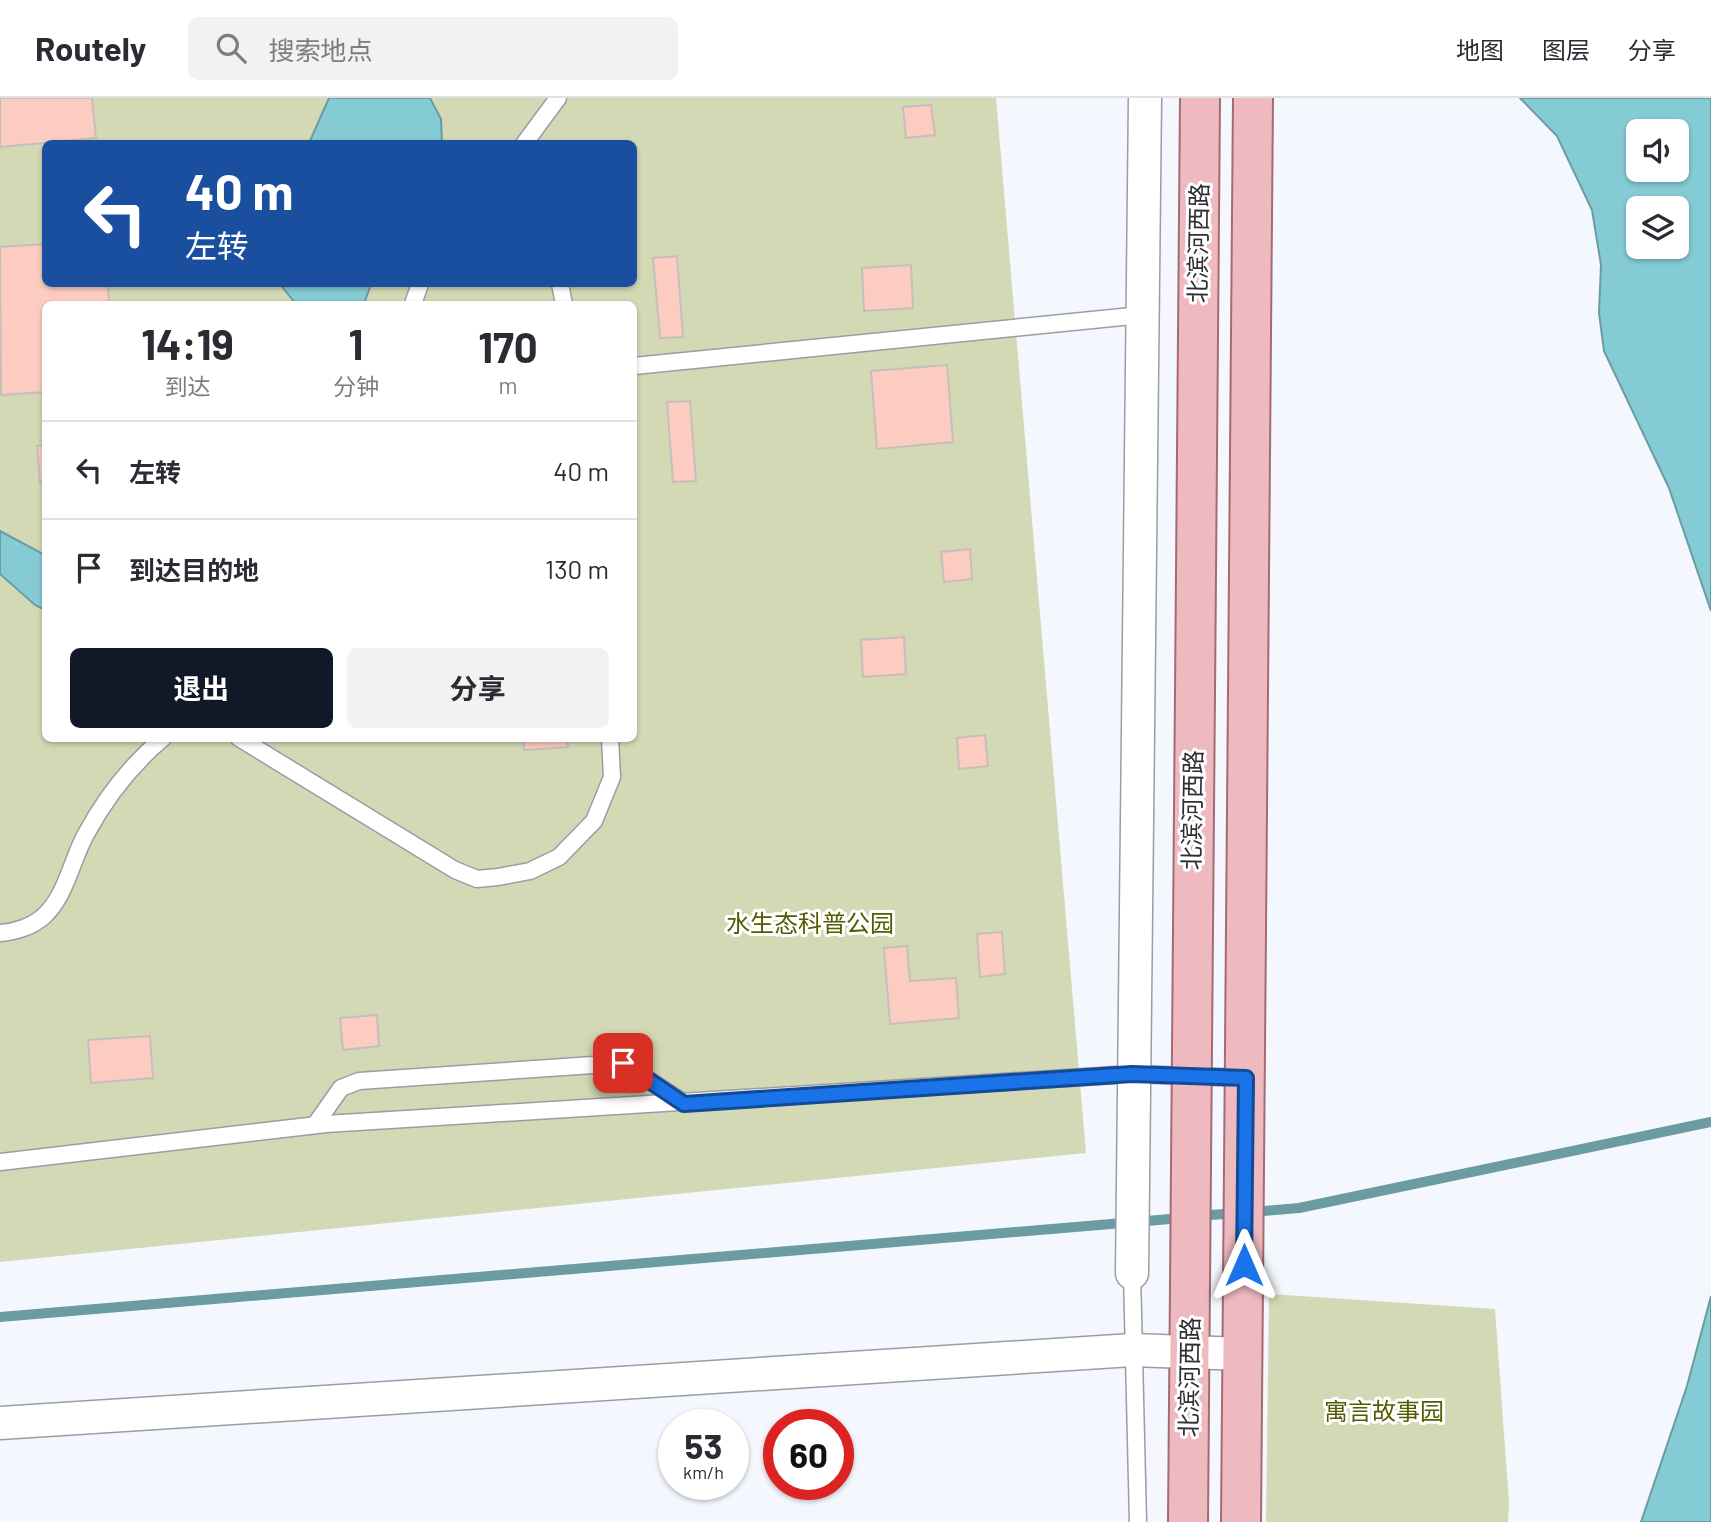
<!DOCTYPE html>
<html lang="zh">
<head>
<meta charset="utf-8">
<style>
  body { margin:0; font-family:Barlow,"Noto Sans SC",sans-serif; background:#f2f2f3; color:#2b2b33; height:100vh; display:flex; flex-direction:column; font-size:26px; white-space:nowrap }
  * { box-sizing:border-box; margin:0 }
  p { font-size:23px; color:#7c7c81 }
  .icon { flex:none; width:38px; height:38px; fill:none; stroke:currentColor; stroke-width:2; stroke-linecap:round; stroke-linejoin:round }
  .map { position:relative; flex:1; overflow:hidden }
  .details { position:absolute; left:42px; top:203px; width:595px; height:441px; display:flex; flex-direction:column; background:#fff; border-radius:10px; box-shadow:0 2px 5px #0004 }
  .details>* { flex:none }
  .hud { position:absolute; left:42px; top:42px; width:595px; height:147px; border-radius:10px; box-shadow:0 2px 5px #0004; background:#1a4fa0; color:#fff; overflow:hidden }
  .controls { position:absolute; left:1626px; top:21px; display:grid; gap:14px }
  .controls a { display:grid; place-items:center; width:63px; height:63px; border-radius:10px; background:#fff; box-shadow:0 2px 5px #0004; font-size:35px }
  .speed { position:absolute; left:658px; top:1311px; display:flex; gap:14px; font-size:35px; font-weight:700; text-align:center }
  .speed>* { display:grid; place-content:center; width:91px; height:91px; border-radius:50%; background:#fff; box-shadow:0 2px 5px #0004; line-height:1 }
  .speed small { font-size:18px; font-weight:400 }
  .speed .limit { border:10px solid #d22; background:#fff; color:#111 }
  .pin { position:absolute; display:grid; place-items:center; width:60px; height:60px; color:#fff; margin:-30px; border-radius:14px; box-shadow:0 4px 10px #0006 }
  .me { position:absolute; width:77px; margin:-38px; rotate:0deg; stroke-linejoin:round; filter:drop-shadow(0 0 5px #0008) }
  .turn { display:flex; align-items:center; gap:24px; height:147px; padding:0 28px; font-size:32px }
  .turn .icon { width:91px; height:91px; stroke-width:2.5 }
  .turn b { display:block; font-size:49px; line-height:60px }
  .eta { display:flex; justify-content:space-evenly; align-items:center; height:119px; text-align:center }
  .eta b { font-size:42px; font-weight:700; line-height:49px }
  .cta { display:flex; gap:14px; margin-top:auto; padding:14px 28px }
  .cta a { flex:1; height:80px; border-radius:10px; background:#111827; color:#fff; font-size:28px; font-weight:700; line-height:80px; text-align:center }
  .cta a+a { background:#f2f2f3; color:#2b2b33 }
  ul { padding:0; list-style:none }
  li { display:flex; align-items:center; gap:21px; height:98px; padding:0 28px; border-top:2px solid #e1e1e2 }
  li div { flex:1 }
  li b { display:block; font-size:26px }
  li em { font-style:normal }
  header { display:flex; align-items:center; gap:42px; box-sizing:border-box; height:98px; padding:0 35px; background:#fff; border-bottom:2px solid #e1e1e2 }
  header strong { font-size:33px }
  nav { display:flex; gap:38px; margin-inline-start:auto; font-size:24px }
  .search { width:490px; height:63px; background:#f2f2f3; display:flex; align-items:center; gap:18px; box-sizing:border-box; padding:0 24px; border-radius:10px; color:#7c7c81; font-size:26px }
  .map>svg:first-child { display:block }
</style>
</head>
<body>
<header>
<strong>Routely</strong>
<div class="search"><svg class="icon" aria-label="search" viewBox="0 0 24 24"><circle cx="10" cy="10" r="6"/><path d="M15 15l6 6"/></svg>搜索地点</div>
<nav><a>地图</a><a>图层</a><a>分享</a></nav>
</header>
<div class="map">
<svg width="1711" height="1424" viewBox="0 0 1711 1424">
  <rect width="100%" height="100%" fill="#f4f7fe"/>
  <!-- green -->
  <g fill="#d3d9b4" fill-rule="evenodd">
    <path d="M0 0H996L1086 1055 0 1164ZM46 46H634V186H46ZM46 206H634V640H46Z"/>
    <polygon points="1269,1196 1495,1211 1509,1405 1508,1424 1266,1424"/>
  </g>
  <!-- water -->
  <g fill="#85cbd3" stroke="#6b9ca3" stroke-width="2" fill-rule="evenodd">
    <polygon points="329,0 430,0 441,21 442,45 309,45"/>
    <path d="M1520 0H1711V513L1669 390 1604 253 1599 215 1601 167 1592 112 1557 38ZM1638 33H1676V72H1638ZM1638 110H1676V149H1638Z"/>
    <polygon points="280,186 371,186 364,206 296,206"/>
    <polygon points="0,433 45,457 45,512 35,507 0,476"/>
    <polygon points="1711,1198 1711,1424 1641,1424 1687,1288"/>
  </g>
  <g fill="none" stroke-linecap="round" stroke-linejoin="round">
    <!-- stream -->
    <g stroke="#6b9ca3" stroke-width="10">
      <polyline points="1253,1114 1299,1110 1711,1024"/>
      <polyline points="1197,1118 1238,1115"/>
      <polyline points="0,1219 1182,1120"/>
    </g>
  </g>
  <!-- building -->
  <g fill="#fcccc0" stroke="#c7bebc" stroke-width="2">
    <polygon points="0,0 92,0 96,40 0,49"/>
    <polygon points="931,7 935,37 906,40 903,9"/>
    <polygon points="46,146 46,186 108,186 109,206 46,206 46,294 1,297 0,149"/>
    <polygon points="677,158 683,239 660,240 653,160"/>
    <polygon points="911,167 913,210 864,213 862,170"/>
    <polygon points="947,267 953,344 877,351 871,273"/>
    <polygon points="690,303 696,383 673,384 667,304"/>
    <polygon points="46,347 46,385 40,385 37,348"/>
    <polygon points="970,451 972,481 944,484 941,454"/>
    <polygon points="904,539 906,576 863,579 861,542"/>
    <polygon points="985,637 988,668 959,671 957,640"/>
    <polygon points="523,640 567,640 568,649 524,652"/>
    <polygon points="1002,834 1005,876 980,879 977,836"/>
    <polygon points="907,848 910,883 956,880 959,920 890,926 884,850"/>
    <polygon points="377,917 379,948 343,952 340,920"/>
    <polygon points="150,938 153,980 91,985 88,942"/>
  </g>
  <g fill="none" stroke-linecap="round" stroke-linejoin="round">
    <defs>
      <g id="service">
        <polyline points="524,46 558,0"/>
        <polyline points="560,186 564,206"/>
        <polyline points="413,206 420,186"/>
        <polyline points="634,268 1142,217"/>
        <polyline points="239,640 455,772 477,781 498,779 530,773 559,759 594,723 612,679 610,640"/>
        <path d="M0 835C16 834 33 828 44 818 66 798 72 761 86 736 106 699 131 667 163 640"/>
        <polyline points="315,1027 341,990 359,983 623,965 684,1005"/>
        <polyline points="0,1064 326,1026 1132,976 1246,980"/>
        <polyline points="1132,1175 1138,1424"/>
      </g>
      <g id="minor">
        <polyline points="1132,1175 1145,0"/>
        <polyline points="0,1325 1132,1252 1243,1256"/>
      </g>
      <g id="primary">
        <polyline points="1188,1424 1200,0"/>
        <polyline points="1241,1424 1253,0"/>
      </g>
    </defs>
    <!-- service casing -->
    <use href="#service" stroke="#9a9da3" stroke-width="19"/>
    <!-- minor casing -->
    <use href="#minor" stroke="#9a9da3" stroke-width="35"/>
    <!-- primary casing -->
    <use href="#primary" stroke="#a36b73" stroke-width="42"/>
    <!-- service -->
    <use href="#service" stroke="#fff" stroke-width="16"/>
    <!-- minor -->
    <use href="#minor" stroke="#fff" stroke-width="32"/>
    <!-- primary -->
    <use href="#primary" stroke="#eebac0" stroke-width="38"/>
  </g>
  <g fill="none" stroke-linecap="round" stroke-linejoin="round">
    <defs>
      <polyline id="route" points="623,965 684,1006 1132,976 1246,980 1244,1167"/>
    </defs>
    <!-- route casing -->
    <use href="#route" stroke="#114b97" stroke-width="18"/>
    <!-- route -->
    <use href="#route" stroke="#1a73e8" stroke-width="12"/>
  </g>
  <g text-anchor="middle" stroke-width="6" stroke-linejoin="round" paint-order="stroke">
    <!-- street labels -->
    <g font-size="24" fill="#2e2f32" stroke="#fff">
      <text transform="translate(1199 145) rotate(-89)" y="8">北滨河西路</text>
      <text transform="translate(1193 712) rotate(-89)" y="8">北滨河西路</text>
      <text transform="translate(1190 1279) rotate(-89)" y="8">北滨河西路</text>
    </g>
    <!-- park labels -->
    <g font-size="24" fill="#545b00" stroke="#fff">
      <text x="810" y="834">水生态科普公园</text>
      <text x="1384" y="1322">寓言故事园</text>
    </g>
  </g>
</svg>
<div class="controls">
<a><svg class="icon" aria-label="sound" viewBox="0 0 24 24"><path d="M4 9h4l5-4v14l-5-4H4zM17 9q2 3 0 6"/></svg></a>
<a><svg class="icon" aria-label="layers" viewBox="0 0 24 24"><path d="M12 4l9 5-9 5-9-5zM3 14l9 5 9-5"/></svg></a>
</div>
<div class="speed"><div>53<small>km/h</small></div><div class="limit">60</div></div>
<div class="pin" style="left:623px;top:965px;background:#d93025"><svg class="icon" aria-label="arrive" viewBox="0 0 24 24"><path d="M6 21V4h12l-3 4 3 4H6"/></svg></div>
<svg class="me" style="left:1244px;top:1167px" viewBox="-20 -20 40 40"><path d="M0-17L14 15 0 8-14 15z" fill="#1a73e8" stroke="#fff" stroke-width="4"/></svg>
<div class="hud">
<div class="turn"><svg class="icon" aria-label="left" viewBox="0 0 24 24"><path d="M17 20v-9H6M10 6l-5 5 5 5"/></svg><div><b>40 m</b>左转</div></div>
</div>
<section class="details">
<div class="eta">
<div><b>14:19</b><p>到达</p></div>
<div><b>1</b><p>分钟</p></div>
<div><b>170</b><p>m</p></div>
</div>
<ul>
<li><svg class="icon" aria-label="left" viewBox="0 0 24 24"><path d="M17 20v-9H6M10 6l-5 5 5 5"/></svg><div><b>左转</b></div><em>40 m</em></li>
<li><svg class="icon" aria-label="arrive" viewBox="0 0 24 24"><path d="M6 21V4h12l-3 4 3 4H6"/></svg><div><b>到达目的地</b></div><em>130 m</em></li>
</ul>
<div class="cta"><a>退出</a><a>分享</a></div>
</section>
</div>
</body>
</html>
